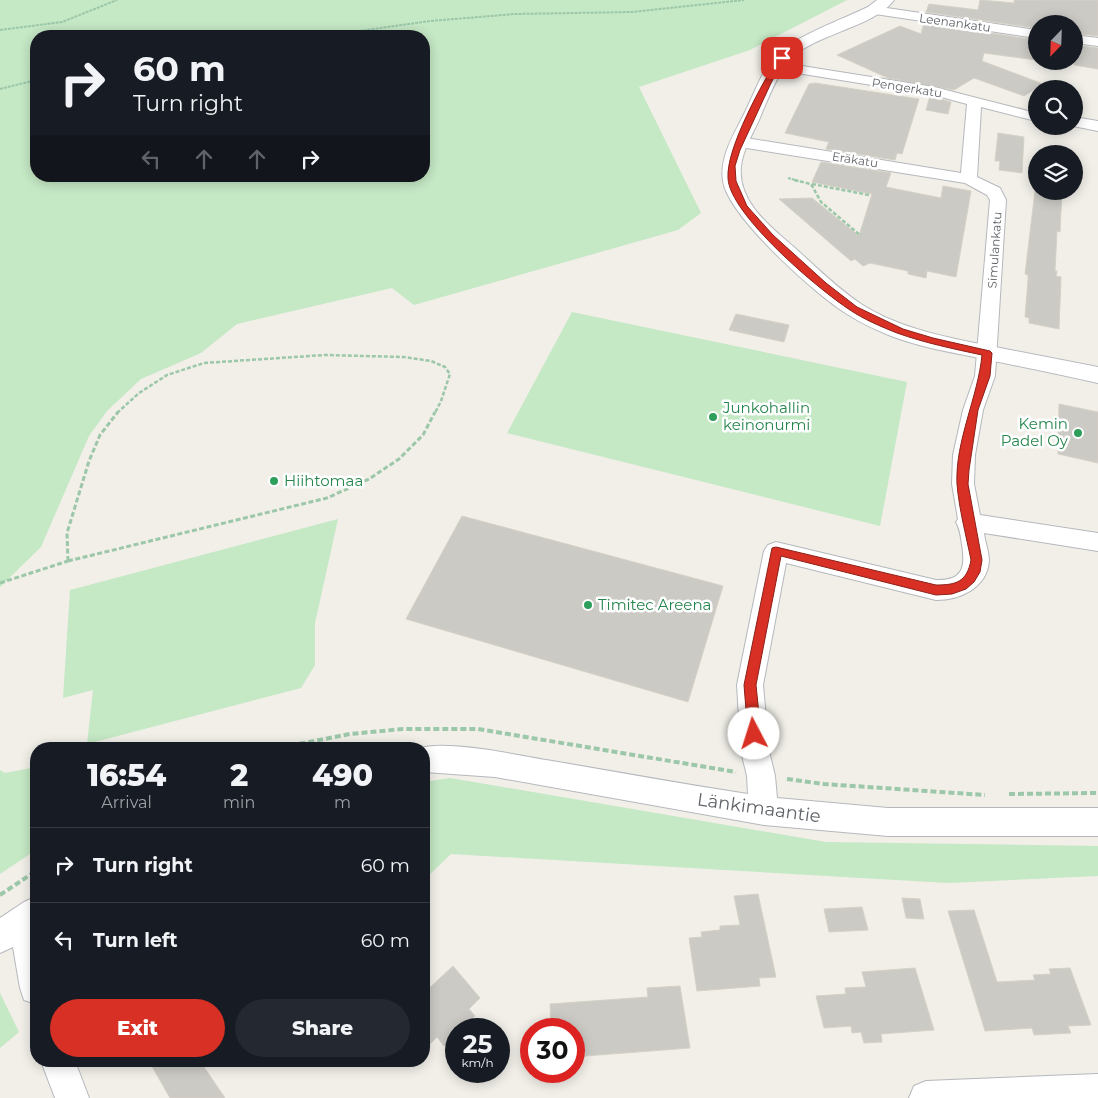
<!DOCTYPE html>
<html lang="en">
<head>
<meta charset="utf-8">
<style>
  body { margin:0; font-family:Montserrat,sans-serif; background:#242831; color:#f1f3f6; height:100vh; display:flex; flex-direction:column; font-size:19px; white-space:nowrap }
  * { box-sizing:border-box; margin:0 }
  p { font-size:16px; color:#9ea1a6 }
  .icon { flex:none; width:28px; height:28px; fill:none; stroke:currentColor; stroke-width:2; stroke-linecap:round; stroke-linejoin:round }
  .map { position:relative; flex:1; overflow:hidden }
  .sheet { position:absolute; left:30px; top:742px; width:400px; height:325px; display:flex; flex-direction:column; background:#171b24; border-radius:20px; box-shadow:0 2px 12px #0003 }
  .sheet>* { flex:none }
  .hud { position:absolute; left:30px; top:30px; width:400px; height:152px; border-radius:20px; box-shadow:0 2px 12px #0003; background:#171b24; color:#f1f3f6; overflow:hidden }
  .needle { width:32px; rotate:203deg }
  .tools { position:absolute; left:1028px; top:15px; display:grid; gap:10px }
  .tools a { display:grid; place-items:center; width:55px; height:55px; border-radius:50%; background:#171b24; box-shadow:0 2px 12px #0003; font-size:25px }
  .speed { position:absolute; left:445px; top:1018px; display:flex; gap:10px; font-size:25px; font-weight:700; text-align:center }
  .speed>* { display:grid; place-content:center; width:65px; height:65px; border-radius:50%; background:#171b24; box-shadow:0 2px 12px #0003; line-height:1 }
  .speed small { font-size:12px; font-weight:400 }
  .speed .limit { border:8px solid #d22; background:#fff; color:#111 }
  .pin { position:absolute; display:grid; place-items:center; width:42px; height:42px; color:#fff; margin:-21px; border-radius:10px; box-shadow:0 2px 8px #0006 }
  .me { position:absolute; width:55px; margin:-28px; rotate:355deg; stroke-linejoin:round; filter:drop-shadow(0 0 4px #0008) }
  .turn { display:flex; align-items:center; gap:18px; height:105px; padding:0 20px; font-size:22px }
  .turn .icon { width:65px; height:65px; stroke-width:2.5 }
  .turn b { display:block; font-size:35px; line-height:42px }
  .lanes { display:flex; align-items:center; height:48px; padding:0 20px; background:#0003; justify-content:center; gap:25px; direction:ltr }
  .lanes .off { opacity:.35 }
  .eta { display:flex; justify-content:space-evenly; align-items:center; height:85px; text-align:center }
  .eta b { font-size:30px; font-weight:800; line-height:35px }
  .primary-button { display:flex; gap:10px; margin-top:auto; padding:10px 20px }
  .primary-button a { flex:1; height:58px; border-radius:30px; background:#d93025; color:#fff; font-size:20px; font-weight:800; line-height:58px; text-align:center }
  .primary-button a+a { background:#242831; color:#f1f3f6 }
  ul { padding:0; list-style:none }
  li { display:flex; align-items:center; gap:15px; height:75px; padding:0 20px; border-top:1px solid #363941 }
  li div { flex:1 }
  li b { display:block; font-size:19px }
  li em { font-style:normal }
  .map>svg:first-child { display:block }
</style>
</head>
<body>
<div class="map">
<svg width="1098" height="1098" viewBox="0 0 1098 1098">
  <rect width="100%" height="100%" fill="#f1efe8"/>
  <!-- green -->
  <g fill="#c5e8c5" fill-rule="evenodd">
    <path d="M0 0H847L750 50 639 87 701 213 678 230 414 305 392 288 237 324 201 353 141 379 107 411 89 436 41 547 0 587ZM36 36H424V176H36Z"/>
    <polygon points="572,312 907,382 880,526 507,433"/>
    <polygon points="338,519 315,623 315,665 301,688 87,744 93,690 63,698 70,590"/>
    <polygon points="36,767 36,850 0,874 0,770 5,773"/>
    <polygon points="450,778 826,842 1098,846 1098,876 948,883 451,854 424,880 424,782"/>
    <polygon points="0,993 19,1032 0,1048"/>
  </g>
  <!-- building -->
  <g fill="#cccac5" stroke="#d6d1c6">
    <polygon points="980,0 1014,3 1014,0 1098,0 1098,36 1074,33 1074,24 1036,24 1036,28 926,12 929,4 978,10"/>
    <polygon points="924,23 1036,40 1036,60 984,53 982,61 1043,84 1024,96 974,78 954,90 888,78 837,55 900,26 921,34"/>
    <polygon points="1074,45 1098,48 1098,69 1074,65"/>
    <polygon points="815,83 919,99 902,154 897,153 895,160 826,149 829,142 785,133 809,84"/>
    <polygon points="930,96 951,102 948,114 926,110"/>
    <polygon points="998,133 1024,137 1022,173 999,170 1000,161 995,161"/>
    <polygon points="821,162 891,173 886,187 941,198 943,186 971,191 956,277 927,271 926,278 908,274 908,271 870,263 863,266 855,259 851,261 779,199 812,198 859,236 872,194 812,182"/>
    <polygon points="1035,191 1062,191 1060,232 1057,231 1055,271 1057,271 1056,276 1061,277 1059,329 1029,323 1029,318 1025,317 1028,280 1028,275 1025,274"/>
    <polygon points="736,314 789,325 784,342 729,330"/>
    <polygon points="1059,404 1098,412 1098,463 1058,454"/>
    <polygon points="462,516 723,586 688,702 406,619"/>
    <polygon points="758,894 776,977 759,978 760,986 697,991 689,938 702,937 701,932 720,930 720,926 740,925 734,896"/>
    <polygon points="902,898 920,899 924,919 906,918"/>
    <polygon points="862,907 868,930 829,932 824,909"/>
    <polygon points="974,910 997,982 1035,980 1033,975 1051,974 1049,969 1070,968 1091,1025 1068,1026 1071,1033 1034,1035 1032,1028 985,1031 948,911"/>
    <polygon points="453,966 480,998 469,1009 475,1016 462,1029 456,1029 456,1035 444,1046 437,1037 424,1050 424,993"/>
    <polygon points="915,968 934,1030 881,1034 882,1042 864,1043 861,1032 852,1033 851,1026 824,1028 816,996 846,994 845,988 866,987 862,972"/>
    <polygon points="680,986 690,1048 585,1056 585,1052 574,1053 574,1029 551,1029 550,1004 648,997 647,988"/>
    <polygon points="149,1061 200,1061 225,1098 170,1098"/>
  </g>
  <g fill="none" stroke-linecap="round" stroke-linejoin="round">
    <defs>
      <g id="street">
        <polygon points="873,6 1036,30 1036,38 868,13 867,10"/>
        <polygon points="1074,35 1098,38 1098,46 1074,43"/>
        <path d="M777 62 934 87 1036 113V121L981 107 977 177 1000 188 1006 200 995 376 983 410 975 455 974 484 980 515 1098 533V551L984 533C985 542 989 552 989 561 987 588 960 600 936 600L786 563 763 685 769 751 775 776 777 798 888 808H1098V836H888L764 825 495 777 424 772V749H418C443 739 517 755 546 760 613 771 680 784 748 794L747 776 741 751 737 685 764 551 768 545 776 542 936 580C962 581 966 568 962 545 961 537 960 529 956 522L958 519 952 484 953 455 963 410 975 376 990 200 987 195 965 183 740 147 735 145 732 142 735 139 740 137 961 173 967 104 934 95 772 69 770 66Z"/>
        <polygon points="1074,117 1098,121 1098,131 1073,126"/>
        <polygon points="35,897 36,898 36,1004 24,1000 20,988 13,947 0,953 0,918 24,902"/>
        <polygon points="41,1061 75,1061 89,1098 55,1098"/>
        <polygon points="1098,1074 1098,1098 909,1098 914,1086 926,1081"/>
      </g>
      <path id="secondary" d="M877 0H894C876 27 806 36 787 63 775 80 767 101 759 120 752 135 743 150 741 166 737 202 771 227 795 248 816 267 837 288 861 304 900 329 946 337 990 346 1026 353 1062 360 1098 367V383C1058 374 1019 366 979 358 950 352 920 347 891 336 876 330 861 323 847 314 816 295 728 216 723 181 719 156 736 131 746 110 754 94 764 66 777 54 796 36 843 19 868 7Z"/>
    </defs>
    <!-- street casing -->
    <use href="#street" stroke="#b5b8bc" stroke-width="2"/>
    <!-- secondary casing -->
    <use href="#secondary" stroke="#b6babf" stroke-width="2"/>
    <!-- path-far3 -->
    <g stroke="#9cc7a9" stroke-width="2" stroke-dasharray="3 1" stroke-linecap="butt">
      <polyline points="0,30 62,22 117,0"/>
      <polyline points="324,36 430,21 515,14 632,12 744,0"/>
      <polyline points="0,89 36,80"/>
      <polyline points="788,178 799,181"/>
    </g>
    <!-- path-far2 -->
    <g stroke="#9cc7a9" stroke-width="2.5" stroke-dasharray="4 2" stroke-linecap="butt">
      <polyline points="794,180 811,184 821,202 861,236"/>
      <polyline points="812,184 869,195"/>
      <polyline points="117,413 139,393 167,375 204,363 325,355 404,357 431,361 445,367 450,374 441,401 435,413"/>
    </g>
    <!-- path-far1 -->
    <g stroke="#9cc7a9" stroke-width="3" stroke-dasharray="5 2.5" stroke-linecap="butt">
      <polyline points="68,561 67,533 89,461 100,435 118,412"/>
      <polyline points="68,561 327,498 369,479 399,459 423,435 435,412"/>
      <polyline points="0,583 68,561"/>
    </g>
    <!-- path -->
    <g stroke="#9cc7a9" stroke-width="4" stroke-dasharray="6 3" stroke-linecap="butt">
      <polyline points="273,749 350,734 403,729 478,729 736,772"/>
      <polyline points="787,779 824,784 985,795"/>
      <polyline points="1009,794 1098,793"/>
      <polyline points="0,895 36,871"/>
    </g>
    <!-- street -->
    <use href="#street" fill="#fff" fill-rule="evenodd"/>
    <!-- secondary -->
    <use href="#secondary" fill="#fff" fill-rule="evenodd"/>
  </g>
  <!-- route -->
  <path fill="#d93025" stroke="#8d1f18" d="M779 56 785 58 771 83 740 150 735 166 736 181 747 206 773 235 826 283 857 307 903 329 933 338 990 351 992 353 990 376 978 410 969 470 968 484 982 560 980 572 974 582 966 589 952 594 936 595 781 556 756 685 761 734 759 738 754 740 749 738 748 734 744 685 772 548 776 547 936 585C956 585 967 582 971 560 966 535 959 509 957 484 955 441 978 397 982 355 954 349 925 343 897 333 882 327 863 319 850 310 819 290 729 214 728 178 726 148 763 82 779 56Z"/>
  <!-- markers -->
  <g fill="#2e9e5b" stroke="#fff" stroke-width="2">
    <circle cx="713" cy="417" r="5"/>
    <circle cx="1078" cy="433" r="5"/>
    <circle cx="274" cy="481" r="5"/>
    <circle cx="588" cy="605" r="5"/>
  </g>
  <g text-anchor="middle" stroke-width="5" stroke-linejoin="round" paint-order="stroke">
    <!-- far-street labels -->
    <g font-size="12" fill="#5f6368" stroke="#fff">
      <text transform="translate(955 23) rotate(8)" y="4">Leenankatu</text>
      <text transform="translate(907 88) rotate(9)" y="4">Pengerkatu</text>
      <text transform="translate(855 160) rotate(9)" y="4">Eräkatu</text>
      <text transform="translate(995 250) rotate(-86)" y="4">Simulankatu</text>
    </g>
    <!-- leisure labels -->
    <g font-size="15" fill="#27864d" stroke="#fff" text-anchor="start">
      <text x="723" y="413">Junkohallin<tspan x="723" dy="17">keinonurmi</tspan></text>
      <text x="1068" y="429" text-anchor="end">Kemin<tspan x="1068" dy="17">Padel Oy</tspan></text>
      <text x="284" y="486">Hiihtomaa</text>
      <text x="598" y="610">Timitec Areena</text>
    </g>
    <!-- near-street labels -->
    <g font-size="18" fill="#5f6368" stroke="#fff">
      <text transform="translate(759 808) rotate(8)" y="6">Länkimaantie</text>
    </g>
  </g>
</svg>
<div class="tools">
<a><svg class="needle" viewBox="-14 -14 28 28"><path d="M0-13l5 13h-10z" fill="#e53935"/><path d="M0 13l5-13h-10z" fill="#9ea1a6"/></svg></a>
<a><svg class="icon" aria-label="search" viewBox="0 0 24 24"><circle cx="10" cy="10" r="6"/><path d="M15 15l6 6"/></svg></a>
<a><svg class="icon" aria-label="layers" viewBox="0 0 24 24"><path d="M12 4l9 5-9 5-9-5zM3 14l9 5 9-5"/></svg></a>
</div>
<div class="speed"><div>25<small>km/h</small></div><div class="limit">30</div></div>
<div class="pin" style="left:782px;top:58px;background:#d93025"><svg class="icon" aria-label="arrive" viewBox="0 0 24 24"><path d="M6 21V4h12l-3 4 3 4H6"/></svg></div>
<svg class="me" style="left:754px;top:734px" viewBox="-20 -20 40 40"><circle r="19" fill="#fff"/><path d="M0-13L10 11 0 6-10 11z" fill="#d93025"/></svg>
<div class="hud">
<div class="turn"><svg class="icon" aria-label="right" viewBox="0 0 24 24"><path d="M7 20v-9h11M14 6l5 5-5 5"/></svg><div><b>60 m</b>Turn right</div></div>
<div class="lanes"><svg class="icon off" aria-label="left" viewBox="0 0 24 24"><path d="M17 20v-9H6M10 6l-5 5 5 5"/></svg><svg class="icon off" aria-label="ahead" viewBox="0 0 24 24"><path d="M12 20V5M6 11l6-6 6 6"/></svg><svg class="icon off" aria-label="ahead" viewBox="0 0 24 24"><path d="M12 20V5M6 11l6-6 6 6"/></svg><svg class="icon" aria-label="right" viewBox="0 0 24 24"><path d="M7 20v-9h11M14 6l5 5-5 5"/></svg></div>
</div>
<section class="sheet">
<div class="eta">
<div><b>16:54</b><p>Arrival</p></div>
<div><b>2</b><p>min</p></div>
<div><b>490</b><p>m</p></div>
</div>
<ul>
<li><svg class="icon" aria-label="right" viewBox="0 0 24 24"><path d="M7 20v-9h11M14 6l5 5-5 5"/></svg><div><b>Turn right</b></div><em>60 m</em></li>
<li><svg class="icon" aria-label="left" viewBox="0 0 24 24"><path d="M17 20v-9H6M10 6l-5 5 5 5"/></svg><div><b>Turn left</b></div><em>60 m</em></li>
</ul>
<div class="primary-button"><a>Exit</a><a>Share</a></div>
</section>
</div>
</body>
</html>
